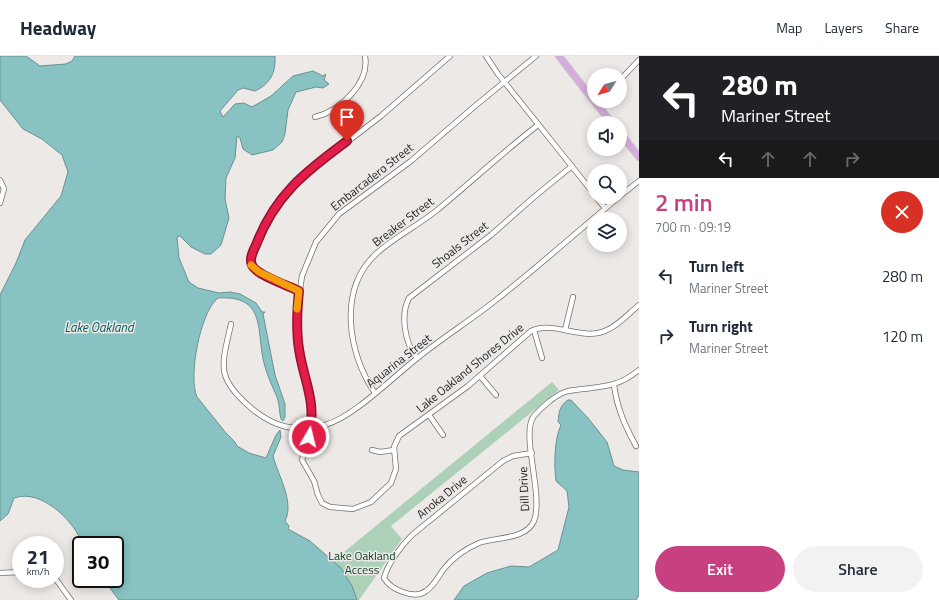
<!DOCTYPE html>
<html lang="en">
<head>
<meta charset="utf-8">
<style>
  body { margin:0; font-family:"Titillium Web",sans-serif; background:#f2f2f3; color:#1f2937; height:100vh; display:flex; flex-direction:column; font-size:15px; white-space:nowrap }
  * { box-sizing:border-box; margin:0 }
  p { font-size:13px; color:#747a83 }
  .icon { flex:none; width:22px; height:22px; fill:none; stroke:currentColor; stroke-width:2; stroke-linecap:round; stroke-linejoin:round }
  .map { position:relative; flex:1; overflow:hidden }
  .drawer { display:flex; flex-direction:column; background:#fff; width:300px }
  .drawer>* { flex:none }
  .banner { background:#202124; color:#fff; overflow:hidden }
  .needle { width:26px; rotate:233deg }
  .buttons { position:absolute; left:587px; top:12px; display:grid; gap:8px }
  .buttons a { display:grid; place-items:center; width:40px; height:40px; border-radius:50%; background:#fff; box-shadow:0 2px 10px #0003; font-size:20px }
  .speed { position:absolute; left:12px; top:480px; display:flex; gap:8px; font-size:20px; font-weight:700; text-align:center }
  .speed>* { display:grid; place-content:center; width:52px; height:52px; border-radius:50%; background:#fff; box-shadow:0 2px 10px #0003; line-height:1 }
  .speed small { font-size:10px; font-weight:400 }
  .speed .limit { border:2px solid #111; border-radius:6px; background:#fff; color:#111 }
  .pin { position:absolute; display:grid; place-items:center; width:34px; height:34px; color:#fff; margin:-41px -17px; border-radius:50% 50% 50% 0; rotate:-45deg; box-shadow:0 0 4px #0007 }
  .pin .icon { rotate:45deg }
  .me { position:absolute; width:44px; margin:-22px; rotate:8deg; stroke-linejoin:round; filter:drop-shadow(0 0 3px #0008) }
  .turn { display:flex; align-items:center; gap:14px; height:84px; padding:0 16px; font-size:18px }
  .turn .icon { width:52px; height:52px; stroke-width:2.5 }
  .turn b { display:block; font-size:28px; line-height:34px }
  .lanes { display:flex; align-items:center; height:38px; padding:0 16px; background:#0003; justify-content:center; gap:20px; direction:ltr }
  .lanes .off { opacity:.35 }
  .round { display:grid; place-items:center; flex:none; width:42px; height:42px; border-radius:21px; background:#f2f2f3 }
  .overview { display:flex; align-items:center; justify-content:space-between; height:68px; padding:0 16px }
  h1 { font-size:24px; font-weight:600; line-height:30px; color:#c74180 }
  .cta { display:flex; gap:8px; margin-top:auto; padding:8px 16px }
  .cta a { flex:1; height:46px; border-radius:24px; background:#c74180; color:#fff; font-size:16px; font-weight:600; line-height:46px; text-align:center }
  .cta a+a { background:#f2f2f3; color:#1f2937 }
  ul { padding:0; list-style:none }
  li { display:flex; align-items:center; gap:12px; height:60px; padding:0 16px }
  li div { flex:1 }
  li b { display:block; font-size:15px }
  li em { font-style:normal }
  header { display:flex; align-items:center; gap:24px; box-sizing:border-box; height:56px; padding:0 20px; background:#fff; border-bottom:1px solid #e0e1e3 }
  header strong { font-size:19px }
  nav { display:flex; gap:22px; margin-inline-start:auto; font-size:14px }
  main { display:flex; flex:1; min-height:0 }
  .map>svg:first-child { display:block }
</style>
</head>
<body>
<header>
<strong>Headway</strong>
<nav><a>Map</a><a>Layers</a><a>Share</a></nav>
</header>
<main>
<div class="map">
<svg width="639" height="544" viewBox="0 0 639 544">
  <rect width="100%" height="100%" fill="#ece9e6"/>
  <!-- green -->
  <path fill="#add0b8" d="M552 326 559 334 391 470 402 483 359 544H357C349 527 346 519 333 505Z"/>
  <!-- water -->
  <g fill="#88c2c2" stroke="#699291">
    <path d="M0 0H26L40 10 66 8 72 5 75 0H275C276 17 270 28 255 35L243 32 238 34 220 55 223 61 235 48 244 47 252 51 271 40 293 20 313 15 323 20 326 18 324 24 329 28 323 32 316 31 296 36 288 54 285 78 282 86 273 94 252 99 243 93 240 82 237 80 235 102 226 122 225 143 229 162 221 189 211 198H205L191 191 180 180 177 181 179 202 189 226 198 232 219 237 230 236 240 238 256 247 262 256H265L263 258 275 319 285 348V361L283 365 281 363C279 356 280 348 277 341 272 330 267 319 264 307 256 275 267 239 218 242 200 256 188 321 197 341L226 377 235 386 237 390 249 397 266 402 276 379 280 374 281 381 273 400C277 417 295 446 285 465L289 470 288 473 310 485 341 512 352 530 357 544H119L103 523H115V489H83C75 466 42 432 14 442L8 458 0 465V239L16 207 25 184 61 140 68 116 62 99 42 83 23 73 0 44Z"/>
    <path d="M568 344H571L588 362 607 386 614 410 623 414 639 416V539L636 544H454L464 530 487 517 511 510 529 511 558 494 569 451 567 435 556 425C554 410 554 384 561 369L558 366C559 357 559 350 568 344Z"/>
  </g>
  <g fill="none" stroke-linecap="round" stroke-linejoin="round">
    <defs>
      <g id="minor">
        <polyline points="486,0 498,18 594,138"/>
        <path d="M536 0 475 50 411 105 339 158 316 186 302 220 297 255 299 295 311 343V372L302 404 314 425 318 439 322 447 330 451 353 453 371 446 391 427 396 413 394 391 399 380 468 330 531 275C555 264 583 286 607 274 619 269 629 257 639 249"/>
        <polyline points="620,24 639,4"/>
        <path d="M315 61C340 55 370 27 365 0"/>
        <polyline points="0,124 4,133 0,147"/>
        <polyline points="620,140 639,125"/>
        <polyline points="596,141 605,152"/>
        <path d="M299 235C289 230 256 219 252 209 250 205 251 202 253 197L273 153 299 123 381 60 450 0"/>
        <path d="M231 268C222 309 215 321 250 351 271 370 298 378 325 369 354 361 395 319 420 300 445 280 471 264 496 244 538 211 578 175 619 141"/>
        <polyline points="534,274 542,302"/>
        <polyline points="565,274 573,241"/>
        <path d="M417 302C405 288 400 259 409 242L491 179 534 141 572 110"/>
        <polyline points="480,320 496,339"/>
        <path d="M614 329C617 352 625 370 636 390"/>
        <path d="M375 337C348 298 337 233 377 197 395 181 417 170 436 155 470 127 503 96 538 69"/>
        <polyline points="429,359 443,379"/>
        <polyline points="372,394 380,396 394,394"/>
        <path d="M532 397 513 400 503 405 412 479C401 490 388 507 384 522 390 533 414 544 426 535 434 530 438 521 443 514 453 501 465 493 479 487 495 481 526 484 534 465 544 439 520 377 534 360 541 352 554 340 565 336 570 334 577 334 583 333 607 330 619 330 639 314"/>
        <polyline points="0,517 21,516"/>
        <polyline points="55,522 71,544"/>
      </g>
      <g id="major">
        <polyline points="559,0 594,45"/>
        <polyline points="594,45 612,67"/>
        <polyline points="620,77 639,101"/>
      </g>
    </defs>
    <!-- minor casing -->
    <use href="#minor" stroke="#757371" stroke-width="6"/>
    <!-- major casing -->
    <use href="#major" stroke="#c6c5c5" stroke-width="8"/>
    <!-- minor -->
    <use href="#minor" stroke="#fff" stroke-width="4.5"/>
    <!-- major -->
    <use href="#major" stroke="#d6abdd" stroke-width="6"/>
  </g>
  <g fill="none" stroke-linecap="round" stroke-linejoin="round">
    <defs>
      <path id="route" d="M309 381C317 344 304 327 299 293 296 274 297 254 299 235 289 230 256 219 252 209 249 203 253 195 256 189 275 139 305 116 347 85"/>
    </defs>
    <!-- route casing -->
    <use href="#route" stroke="#92132f" stroke-width="10"/>
    <!-- route -->
    <use href="#route" stroke="#e11d48" stroke-width="7"/>
    <!-- slow -->
    <polyline stroke="#f59e0b" stroke-width="7" points="251,209 259,216 299,235 297,253"/>
  </g>
  <g text-anchor="middle" stroke-width="3" stroke-linejoin="round" paint-order="stroke">
    <!-- street labels -->
    <g font-size="12" fill="#222120" stroke="#ece9e6">
      <text transform="translate(372 121) rotate(-38)" y="4">Embarcadero Street</text>
      <text transform="translate(403 166) rotate(-37)" y="4">Breaker Street</text>
      <text transform="translate(460 189) rotate(-38)" y="4">Shoals Street</text>
      <text transform="translate(399 305) rotate(-38)" y="4">Aquarina Street</text>
      <text transform="translate(470 312) rotate(-39)" y="4">Lake Oakland Shores Drive</text>
      <text transform="translate(524 433) rotate(-93)" y="4">Dill Drive</text>
      <text transform="translate(442 441) rotate(-39)" y="4">Anoka Drive</text>
    </g>
    <!-- park labels -->
    <g font-size="12" fill="#0d4126" stroke="#ece9e6">
      <text x="362" y="504">Lake Oakland<tspan x="362" dy="14">Access</tspan></text>
    </g>
    <!-- water labels -->
    <g font-size="13" font-style="italic" fill="#055b5d" stroke="#ece9e6">
      <text x="99" y="276">Lake Oakland</text>
    </g>
  </g>
</svg>
<div class="buttons">
<a><svg class="needle" viewBox="-14 -14 28 28"><path d="M0-13l5 13h-10z" fill="#e53935"/><path d="M0 13l5-13h-10z" fill="#747a83"/></svg></a>
<a><svg class="icon" aria-label="sound" viewBox="0 0 24 24"><path d="M4 9h4l5-4v14l-5-4H4zM17 9q2 3 0 6"/></svg></a>
<a><svg class="icon" aria-label="search" viewBox="0 0 24 24"><circle cx="10" cy="10" r="6"/><path d="M15 15l6 6"/></svg></a>
<a><svg class="icon" aria-label="layers" viewBox="0 0 24 24"><path d="M12 4l9 5-9 5-9-5zM3 14l9 5 9-5"/></svg></a>
</div>
<div class="speed"><div>21<small>km/h</small></div><div class="limit">30</div></div>
<div class="pin" style="left:347px;top:85px;background:#d93025"><svg class="icon" aria-label="arrive" viewBox="0 0 24 24"><path d="M6 21V4h12l-3 4 3 4H6"/></svg></div>
<svg class="me" style="left:309px;top:381px" viewBox="-20 -20 40 40"><circle r="17" fill="#e11d48" stroke="#fff" stroke-width="3"/><path d="M0-11L8 9 0 5-8 9z" fill="#fff"/></svg>
</div>
<section class="drawer">
<div class="banner">
<div class="turn"><svg class="icon" aria-label="left" viewBox="0 0 24 24"><path d="M17 20v-9H6M10 6l-5 5 5 5"/></svg><div><b>280 m</b>Mariner Street</div></div>
<div class="lanes"><svg class="icon" aria-label="left" viewBox="0 0 24 24"><path d="M17 20v-9H6M10 6l-5 5 5 5"/></svg><svg class="icon off" aria-label="ahead" viewBox="0 0 24 24"><path d="M12 20V5M6 11l6-6 6 6"/></svg><svg class="icon off" aria-label="ahead" viewBox="0 0 24 24"><path d="M12 20V5M6 11l6-6 6 6"/></svg><svg class="icon off" aria-label="right" viewBox="0 0 24 24"><path d="M7 20v-9h11M14 6l5 5-5 5"/></svg></div>
</div>
<div class="overview"><div><h1>2 min</h1><p>700 m · 09:19</p></div><a class="round" style="background:#d93025;color:#fff"><svg class="icon" aria-label="close" viewBox="0 0 24 24"><path d="M6 6l12 12M18 6L6 18"/></svg></a></div>
<ul>
<li><svg class="icon" aria-label="left" viewBox="0 0 24 24"><path d="M17 20v-9H6M10 6l-5 5 5 5"/></svg><div><b>Turn left</b><p>Mariner Street</p></div><em>280 m</em></li>
<li><svg class="icon" aria-label="right" viewBox="0 0 24 24"><path d="M7 20v-9h11M14 6l5 5-5 5"/></svg><div><b>Turn right</b><p>Mariner Street</p></div><em>120 m</em></li>
</ul>
<div class="cta"><a>Exit</a><a>Share</a></div>
</section>
</main>
</body>
</html>
